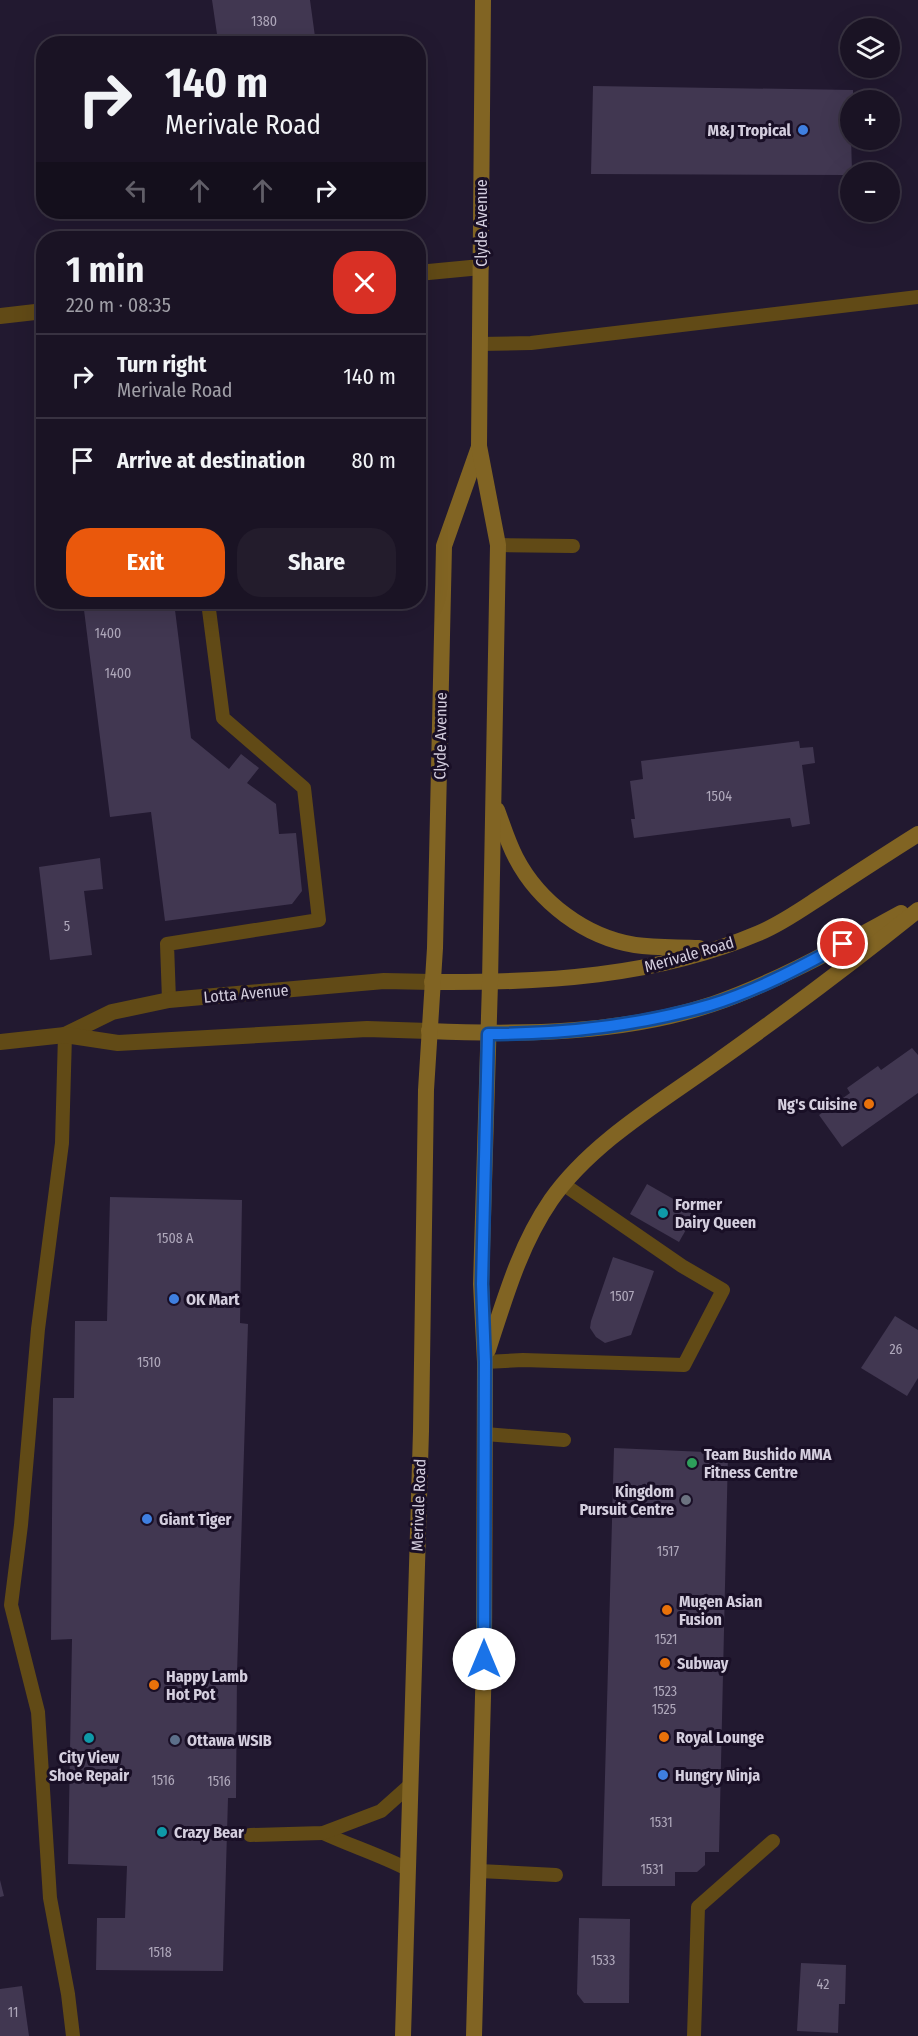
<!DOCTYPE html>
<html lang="en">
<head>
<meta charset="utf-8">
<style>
  body { margin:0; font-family:"Fira Sans Condensed",sans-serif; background:#231c2c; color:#f1f3f6; height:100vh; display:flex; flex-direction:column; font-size:22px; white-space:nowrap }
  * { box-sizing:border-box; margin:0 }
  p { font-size:20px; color:#9f9ea6 }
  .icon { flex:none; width:33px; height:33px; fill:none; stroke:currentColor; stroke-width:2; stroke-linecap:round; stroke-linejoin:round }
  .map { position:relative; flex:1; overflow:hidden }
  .side { position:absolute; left:36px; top:231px; width:390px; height:378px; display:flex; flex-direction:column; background:#1a1324; border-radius:24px; box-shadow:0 6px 24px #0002,0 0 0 2px #383241 }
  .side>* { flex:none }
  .banner { position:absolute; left:36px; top:36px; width:390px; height:183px; border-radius:24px; box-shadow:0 6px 24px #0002,0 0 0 2px #383241; background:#1a1324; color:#f1f3f6; overflow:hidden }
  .controls { position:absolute; left:840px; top:18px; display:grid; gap:12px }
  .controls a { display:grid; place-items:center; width:60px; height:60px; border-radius:50%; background:#1a1324; box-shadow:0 6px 24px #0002,0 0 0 2px #383241; font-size:30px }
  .pin { position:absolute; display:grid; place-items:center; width:51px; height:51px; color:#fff; margin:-26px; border:3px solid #fff; border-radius:50%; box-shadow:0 2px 6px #0007 }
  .me { position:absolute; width:66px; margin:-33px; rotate:0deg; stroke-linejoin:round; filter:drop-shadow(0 0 4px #0008) }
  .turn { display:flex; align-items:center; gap:21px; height:126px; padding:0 30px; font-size:27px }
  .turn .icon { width:78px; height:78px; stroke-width:2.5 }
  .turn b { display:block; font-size:42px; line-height:51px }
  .lanes { display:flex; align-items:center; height:57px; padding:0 30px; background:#0003; justify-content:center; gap:30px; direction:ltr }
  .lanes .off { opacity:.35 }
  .round { display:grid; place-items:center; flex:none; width:63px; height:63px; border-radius:24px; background:#231c2c }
  .headline { display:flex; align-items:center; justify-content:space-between; height:102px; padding:0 30px }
  h1 { font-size:36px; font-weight:700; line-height:45px }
  .cta { display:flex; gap:12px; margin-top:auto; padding:12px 30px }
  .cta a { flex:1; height:69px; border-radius:24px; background:#ea580c; color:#fff; font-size:24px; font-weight:700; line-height:69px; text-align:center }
  .cta a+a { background:#231c2c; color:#f1f3f6 }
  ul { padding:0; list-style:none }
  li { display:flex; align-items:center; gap:18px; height:84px; padding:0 30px; border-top:2px solid #383241 }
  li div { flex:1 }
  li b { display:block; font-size:22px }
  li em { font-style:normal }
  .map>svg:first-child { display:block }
</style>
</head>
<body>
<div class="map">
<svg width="918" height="2036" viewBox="0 0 918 2036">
  <rect width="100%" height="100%" fill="#221930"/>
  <!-- building -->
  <g fill="#413751">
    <polygon points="212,0 310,0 316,44 213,44 218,41"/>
    <polygon points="593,86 853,90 853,100 850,100 852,172 850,175 591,174"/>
    <polygon points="145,212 198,212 198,213 146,220"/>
    <polygon points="83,602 174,602 191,738 229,769 241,754 259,768 247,783 276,804 279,834 296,833 302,891 292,904 165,921 151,812 110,817"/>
    <polygon points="799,741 800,748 813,747 815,763 802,765 810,824 792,827 790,818 634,838 631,819 635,819 630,781 643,779 641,761"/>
    <polygon points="100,858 103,889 84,891 92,955 50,960 39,867"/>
    <polygon points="912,1048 918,1055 918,1093 842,1147 819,1115 850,1093 847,1088 878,1066 881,1070"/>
    <polygon points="647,1184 696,1212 679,1242 630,1214"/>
    <polygon points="110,1197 242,1200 240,1323 248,1324 237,1673 236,1798 228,1798 223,1971 96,1970 97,1918 125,1918 127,1866 68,1864 72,1639 51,1640 53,1398 74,1398 75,1321 107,1321"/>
    <polygon points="613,1257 654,1271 631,1335 605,1343 596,1337 590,1328 591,1321"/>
    <polygon points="895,1316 918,1330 918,1378 907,1396 861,1368"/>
    <polygon points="614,1448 728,1453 719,1852 705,1852 705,1865 697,1872 675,1872 675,1886 602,1886"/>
    <polygon points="0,1880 4,1896 0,1897"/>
    <polygon points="579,1918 630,1919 629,2003 584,2003 577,1994"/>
    <polygon points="801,1963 846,1965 845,2004 839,2004 838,2033 797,2031"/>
    <polygon points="22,1986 29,2036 0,2036 0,1989"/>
  </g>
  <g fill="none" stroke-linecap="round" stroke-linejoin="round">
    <!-- service -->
    <g stroke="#614a16" stroke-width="14">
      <polyline points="479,344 531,343 918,297"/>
      <polyline points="498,545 573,546"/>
      <polyline points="169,1000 167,944 319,920 304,788 223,718 208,602"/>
      <polyline points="65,1035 62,1143 38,1329 21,1525 11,1605 38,1712 50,1898 68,1994 73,2036"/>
      <polyline points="485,1362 523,1360 684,1365 723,1290 682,1266 563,1184"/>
      <polyline points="485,1434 564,1440"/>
      <path d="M323 1833C351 1846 380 1855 407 1869"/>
      <polyline points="250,1835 323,1833 381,1811 409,1786"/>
      <polyline points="479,1871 556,1875"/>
      <polyline points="694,2036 698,1907 773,1841"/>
    </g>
    <!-- minor -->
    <g stroke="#614a16" stroke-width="16">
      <polyline points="418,273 481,267"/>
      <polyline points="0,316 44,311"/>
      <polyline points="65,1035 112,1012 169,1000 384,981 432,982"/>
      <polyline points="0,1042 65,1035 118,1043 367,1029 429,1031"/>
    </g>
    <!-- secondary -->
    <g stroke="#816423" stroke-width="16">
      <path d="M497 810C503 826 508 843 516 858 539 902 585 937 635 945 656 948 678 947 699 948"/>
      <path d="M432 982C542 983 656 977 759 933 781 924 802 909 822 896 854 875 886 854 918 834"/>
      <path d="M429 1031C522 1035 624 1034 713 1004 779 981 840 946 901 913"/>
      <path d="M488 1350C505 1298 520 1245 551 1200 591 1143 659 1103 715 1063 784 1014 852 963 918 910"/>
      <polyline points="403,2036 421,1431 426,1090 435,948 444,546 479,447"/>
      <polyline points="474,2036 484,1659 485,1362 481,1284 490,983 498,545 479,446 483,0"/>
    </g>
  </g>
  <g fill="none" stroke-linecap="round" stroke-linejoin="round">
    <defs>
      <path id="route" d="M484 1659 485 1362 482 1284 488 1034C562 1034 638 1026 710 1005 756 991 801 967 843 944"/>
    </defs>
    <!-- route casing -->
    <use href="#route" stroke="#114b97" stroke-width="15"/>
    <!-- route -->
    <use href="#route" stroke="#1a73e8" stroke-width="10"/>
  </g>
  <!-- markers -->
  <g fill="#3f7fe0" stroke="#190f26" stroke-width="2">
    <circle cx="803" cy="130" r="6"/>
    <circle cx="174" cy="1299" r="6"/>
    <circle cx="147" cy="1519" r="6"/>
    <circle cx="663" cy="1775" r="6"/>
  </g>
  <g fill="#e8710a" stroke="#190f26" stroke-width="2">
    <circle cx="869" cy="1104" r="6"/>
    <circle cx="667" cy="1610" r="6"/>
    <circle cx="665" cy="1663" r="6"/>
    <circle cx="154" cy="1685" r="6"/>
    <circle cx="664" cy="1737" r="6"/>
  </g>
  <g fill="#0f9aa8" stroke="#190f26" stroke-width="2">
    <circle cx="663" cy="1213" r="6"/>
    <circle cx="89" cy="1738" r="6"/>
    <circle cx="162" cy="1832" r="6"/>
  </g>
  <circle fill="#2e9e5b" stroke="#190f26" stroke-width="2" cx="692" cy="1463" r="6"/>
  <circle fill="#6b7280" stroke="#190f26" stroke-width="2" cx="686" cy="1500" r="6"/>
  <circle fill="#5c6f8a" stroke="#190f26" stroke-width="2" cx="175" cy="1740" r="6"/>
  <g text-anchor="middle" stroke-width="6" stroke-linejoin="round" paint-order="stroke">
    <!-- number labels -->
    <g font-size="14" fill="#afa8bb">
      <text x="264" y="26">1380</text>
      <text x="108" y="638">1400</text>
      <text x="118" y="678">1400</text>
      <text x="719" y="801">1504</text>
      <text x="67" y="931">5</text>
      <text x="175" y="1243">1508 A</text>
      <text x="622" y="1301">1507</text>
      <text x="896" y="1354">26</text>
      <text x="149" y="1367">1510</text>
      <text x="668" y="1556">1517</text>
      <text x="666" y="1644">1521</text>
      <text x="665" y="1696">1523</text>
      <text x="664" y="1714">1525</text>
      <text x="163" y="1785">1516</text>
      <text x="219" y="1786">1516</text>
      <text x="661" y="1827">1531</text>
      <text x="652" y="1874">1531</text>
      <text x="160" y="1957">1518</text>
      <text x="603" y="1965">1533</text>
      <text x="823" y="1989">42</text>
      <text x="13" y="2017">11</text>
    </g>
    <!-- poi labels -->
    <g font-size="16" font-weight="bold" fill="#d4cede" stroke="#190f26" text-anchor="start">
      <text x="791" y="136" text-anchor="end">M&amp;J Tropical</text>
      <text x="857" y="1110" text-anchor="end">Ng's Cuisine</text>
      <text x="675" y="1210">Former<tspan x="675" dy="18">Dairy Queen</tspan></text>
      <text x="186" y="1305">OK Mart</text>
      <text x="704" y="1460">Team Bushido MMA<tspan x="704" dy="18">Fitness Centre</tspan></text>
      <text x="674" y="1497" text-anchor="end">Kingdom<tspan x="674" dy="18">Pursuit Centre</tspan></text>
      <text x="159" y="1525">Giant Tiger</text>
      <text x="679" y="1607">Mugen Asian<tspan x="679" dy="18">Fusion</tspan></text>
      <text x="677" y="1669">Subway</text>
      <text x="166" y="1682">Happy Lamb<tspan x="166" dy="18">Hot Pot</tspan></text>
      <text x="676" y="1743">Royal Lounge</text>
      <text x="187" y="1746">Ottawa WSIB</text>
      <text x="89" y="1763" text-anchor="middle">City View<tspan x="89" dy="18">Shoe Repair</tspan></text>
      <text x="675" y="1781">Hungry Ninja</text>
      <text x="174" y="1838">Crazy Bear</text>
    </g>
    <!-- street labels -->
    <g font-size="16" fill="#d4cede" stroke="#190f26">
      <text transform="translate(481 223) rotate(-90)" y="6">Clyde Avenue</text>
      <text transform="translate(440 736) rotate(-89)" y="6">Clyde Avenue</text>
      <text transform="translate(689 954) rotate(-16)" y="6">Merivale Road</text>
      <text transform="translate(246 993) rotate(-5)" y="6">Lotta Avenue</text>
      <text transform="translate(418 1505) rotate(-88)" y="6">Merivale Road</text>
    </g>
  </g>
</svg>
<div class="controls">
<a><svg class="icon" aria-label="layers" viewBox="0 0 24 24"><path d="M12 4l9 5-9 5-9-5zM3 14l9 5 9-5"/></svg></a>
<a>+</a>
<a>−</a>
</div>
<div class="pin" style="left:843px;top:944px;background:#d93025"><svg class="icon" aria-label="arrive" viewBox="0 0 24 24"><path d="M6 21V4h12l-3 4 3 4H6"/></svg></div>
<svg class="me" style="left:484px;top:1659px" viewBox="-20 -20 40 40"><circle r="19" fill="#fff"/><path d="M0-13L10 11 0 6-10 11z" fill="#1a73e8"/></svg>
<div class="banner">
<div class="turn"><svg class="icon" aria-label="right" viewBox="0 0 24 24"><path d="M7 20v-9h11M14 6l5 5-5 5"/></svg><div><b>140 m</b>Merivale Road</div></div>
<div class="lanes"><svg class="icon off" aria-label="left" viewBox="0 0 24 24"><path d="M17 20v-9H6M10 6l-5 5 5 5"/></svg><svg class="icon off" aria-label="ahead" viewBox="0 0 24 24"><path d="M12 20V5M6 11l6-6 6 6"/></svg><svg class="icon off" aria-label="ahead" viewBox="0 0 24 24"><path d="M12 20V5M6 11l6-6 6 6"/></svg><svg class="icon" aria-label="right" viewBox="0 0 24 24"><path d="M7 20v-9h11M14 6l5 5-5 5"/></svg></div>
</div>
<section class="side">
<div class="headline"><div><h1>1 min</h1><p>220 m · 08:35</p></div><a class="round" style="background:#d93025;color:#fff"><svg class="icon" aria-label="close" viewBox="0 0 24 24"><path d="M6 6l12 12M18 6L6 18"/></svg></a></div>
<ul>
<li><svg class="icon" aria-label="right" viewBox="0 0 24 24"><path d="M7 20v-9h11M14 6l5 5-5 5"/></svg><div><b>Turn right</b><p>Merivale Road</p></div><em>140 m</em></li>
<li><svg class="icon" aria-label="arrive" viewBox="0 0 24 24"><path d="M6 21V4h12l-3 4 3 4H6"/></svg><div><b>Arrive at destination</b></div><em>80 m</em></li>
</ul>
<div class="cta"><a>Exit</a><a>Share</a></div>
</section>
</div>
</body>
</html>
